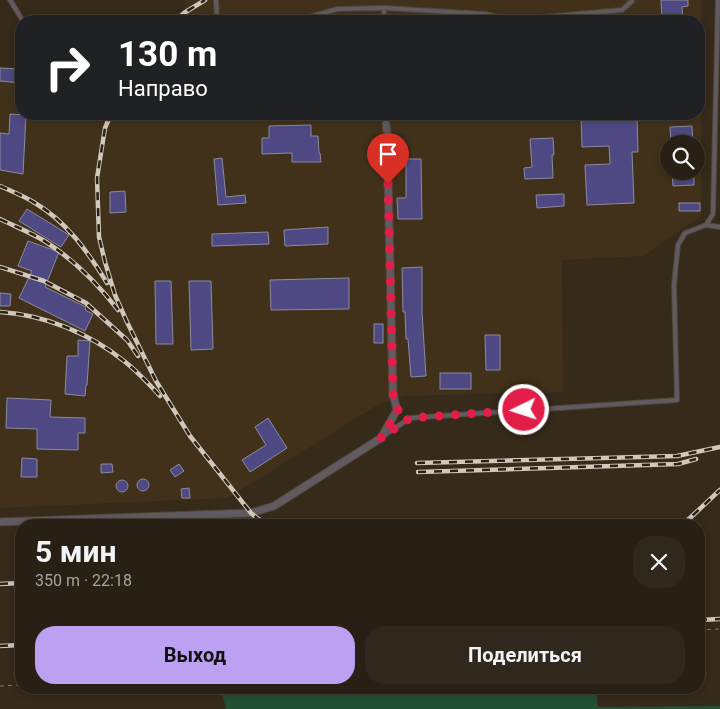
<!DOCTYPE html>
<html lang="ru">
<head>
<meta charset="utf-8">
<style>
  body { margin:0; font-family:Roboto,sans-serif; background:#30281d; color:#f1f3f6; height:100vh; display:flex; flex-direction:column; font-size:19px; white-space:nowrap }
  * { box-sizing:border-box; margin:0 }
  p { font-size:16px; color:#a5a3a0 }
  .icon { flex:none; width:28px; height:28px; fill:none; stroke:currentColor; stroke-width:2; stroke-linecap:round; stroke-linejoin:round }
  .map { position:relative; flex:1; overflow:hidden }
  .drawer { position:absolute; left:15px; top:519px; width:690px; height:175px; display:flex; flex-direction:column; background:#282014; border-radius:20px; box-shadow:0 2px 8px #0003,0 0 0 1px #443e34 }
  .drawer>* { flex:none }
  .banner { position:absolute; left:15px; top:15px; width:690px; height:105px; border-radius:20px; box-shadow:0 2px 8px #0003,0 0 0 1px #443e34; background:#202124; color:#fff; overflow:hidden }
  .buttons { position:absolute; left:660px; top:135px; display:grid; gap:10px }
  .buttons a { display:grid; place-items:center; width:45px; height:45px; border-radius:50%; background:#282014; box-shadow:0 2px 8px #0003,0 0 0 1px #443e34; font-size:25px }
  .pin { position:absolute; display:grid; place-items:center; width:42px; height:42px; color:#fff; margin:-51px -21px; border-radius:50% 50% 50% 0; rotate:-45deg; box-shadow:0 0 5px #0007 }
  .pin .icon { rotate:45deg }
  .me { position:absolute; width:55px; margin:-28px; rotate:266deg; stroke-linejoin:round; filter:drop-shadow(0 0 4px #0008) }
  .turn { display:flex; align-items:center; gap:18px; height:105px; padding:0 20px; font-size:22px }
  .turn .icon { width:65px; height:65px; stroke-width:2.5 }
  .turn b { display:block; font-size:35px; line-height:42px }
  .round { display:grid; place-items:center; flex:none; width:52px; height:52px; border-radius:20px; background:#30281d }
  .overview { display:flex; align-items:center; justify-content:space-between; height:85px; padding:0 20px }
  h1 { font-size:30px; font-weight:700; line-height:38px }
  .action { display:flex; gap:10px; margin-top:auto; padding:10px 20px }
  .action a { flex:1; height:58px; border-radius:20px; background:#bca0f2; color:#111; font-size:20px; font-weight:700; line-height:58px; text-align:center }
  .action a+a { background:#30281d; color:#f1f3f6 }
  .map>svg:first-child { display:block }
</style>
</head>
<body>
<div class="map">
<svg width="720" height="709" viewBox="0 0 720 709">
  <rect width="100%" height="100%" fill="#362a1a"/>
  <!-- built -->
  <path fill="#41311b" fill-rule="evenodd" d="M185 0H701V216L644 256 562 260 563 392 405 396 379 404 228 498 0 508V68L21 69V114H699V21H169L185 10ZM669 144H696V171H669Z"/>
  <!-- green -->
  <polygon fill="#225135" points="221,688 596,688 598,707 720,706 720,709 226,709"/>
  <!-- building -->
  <g fill="#4e4983" stroke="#8b8ba0">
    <polygon points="661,0 688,0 688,6 682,7 683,21 662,21"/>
    <polygon points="0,68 21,69 21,83 0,81"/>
    <polygon points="10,114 26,115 23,174 0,170 0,133 9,134"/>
    <polygon points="481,114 510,114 510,119 481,120"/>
    <polygon points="581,114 637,114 638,152 632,152 634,203 587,205 585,165 610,164 609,146 582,147"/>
    <polygon points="311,125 311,136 318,136 319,153 320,153 321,162 292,162 292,153 262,154 262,138 269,138 269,126"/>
    <polygon points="692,126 693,144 671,144 670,127"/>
    <polygon points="553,138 554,155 552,155 553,178 525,179 524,168 532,167 530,139"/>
    <polygon points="222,158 226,197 245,195 246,203 218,205 214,159"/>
    <polygon points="406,159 421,159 422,219 398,219 397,198 406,198"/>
    <polygon points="672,171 694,171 694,185 673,186"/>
    <polygon points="125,191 126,212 110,213 110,192"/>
    <polygon points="564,194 564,206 537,208 536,195"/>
    <rect x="679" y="203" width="21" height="8"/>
    <polygon points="27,209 69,235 61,247 19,221"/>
    <polygon points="328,227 328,244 285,246 284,230"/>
    <polygon points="268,232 269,244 212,246 212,234"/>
    <polygon points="28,241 59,252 45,287 86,307 85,310 93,314 85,331 19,298 32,271 18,266"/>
    <polygon points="422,267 422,312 426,376 411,377 408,339 406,339 405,312 403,312 402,268"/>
    <polygon points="349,278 349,309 271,310 270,280"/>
    <polygon points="155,281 171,281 173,344 156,344"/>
    <polygon points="189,281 211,281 213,349 191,350"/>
    <polygon points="0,293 11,294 10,306 0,306"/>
    <rect x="374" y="324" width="9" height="19"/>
    <polygon points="485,335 500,335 500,370 486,370"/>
    <polygon points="78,340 90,341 87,385 86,385 85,396 65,394 67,356 78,356"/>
    <rect x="440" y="373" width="31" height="16"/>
    <polygon points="7,398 51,400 50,417 85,418 85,433 78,433 78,450 37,449 37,429 6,428"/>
    <polygon points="268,418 287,448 250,472 242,460 266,445 255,427"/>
    <polygon points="22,458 37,459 37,477 21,477"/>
    <polygon points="101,464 112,464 113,472 101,473"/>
    <polygon points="179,464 184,471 175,477 170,470"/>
    <circle cx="143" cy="485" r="6"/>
    <circle cx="122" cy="486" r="6"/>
    <polygon points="189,488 190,498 182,498 181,489"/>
  </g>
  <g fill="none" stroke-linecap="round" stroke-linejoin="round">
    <defs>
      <g id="lane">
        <polyline points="10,0 23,21"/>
        <polyline points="216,0 217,17 306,18 337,9 384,8 384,21"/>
        <polyline points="384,8 486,14 509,20 622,10 632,1 632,0"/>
        <polyline points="386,114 386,124"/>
        <polyline points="706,225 720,227"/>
        <polyline points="383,436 410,418 677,400 674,285 678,245 685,233 706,225 713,214 718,0"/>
      </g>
      <polyline id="street" points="0,522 251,513 274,506 381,438 397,410 393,394 387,133 386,124"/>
    </defs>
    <!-- lane casing -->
    <use href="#lane" stroke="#504535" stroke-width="6"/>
    <!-- street casing -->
    <use href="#street" stroke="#504535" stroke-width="9"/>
    <!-- path -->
    <g stroke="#817769" stroke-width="1" stroke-dasharray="4 4" stroke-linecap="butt">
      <polyline points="699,630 720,629"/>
      <polyline points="0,686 21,685"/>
    </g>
    <!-- lane -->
    <use href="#lane" stroke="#615a61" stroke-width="4"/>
    <!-- street -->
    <use href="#street" stroke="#615a61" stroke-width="7"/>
    <defs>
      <g id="rail">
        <polyline points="175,21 184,13 205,0"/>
        <polyline points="111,114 105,128 97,178 99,237 105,262 115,295 127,322 156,381 177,415 190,436 251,513 257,518 268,525"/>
        <path d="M0 186C11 191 24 196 35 203 67 222 88 252 107 283"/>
        <path d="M0 219C16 227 32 233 46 242 74 260 98 284 118 310"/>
        <polyline points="0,267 44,281 86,303 127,340 138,356"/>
        <path d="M0 312C45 315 89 333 124 361 137 371 149 384 160 396"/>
        <polyline points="417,463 677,456 720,447"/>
        <polyline points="418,472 678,464 696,459"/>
        <polyline points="680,525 690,518 720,490"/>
        <polyline points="0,584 21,583"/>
        <polyline points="699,620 720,619"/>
        <polyline points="0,646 21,645"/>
      </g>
    </defs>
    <!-- rail casing -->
    <use href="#rail" stroke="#d1c8bd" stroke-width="4.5"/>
    <!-- rail -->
    <use href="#rail" stroke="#2c2011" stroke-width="2.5" stroke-dasharray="8" stroke-linecap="butt"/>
  </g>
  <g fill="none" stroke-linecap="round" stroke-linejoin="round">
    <!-- route -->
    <polyline stroke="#e11d48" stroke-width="9" stroke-dasharray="0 16.2" points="388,184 393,394 398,410 381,438 410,418 524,410"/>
  </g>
</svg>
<div class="buttons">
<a><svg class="icon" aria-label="search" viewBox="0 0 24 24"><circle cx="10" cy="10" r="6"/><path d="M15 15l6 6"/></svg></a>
</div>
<div class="pin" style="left:388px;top:184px;background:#d93025"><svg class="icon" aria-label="arrive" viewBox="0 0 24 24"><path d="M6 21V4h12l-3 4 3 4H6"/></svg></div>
<svg class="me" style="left:524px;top:410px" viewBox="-20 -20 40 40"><circle r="17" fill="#e11d48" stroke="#fff" stroke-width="3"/><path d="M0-11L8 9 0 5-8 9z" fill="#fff"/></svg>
<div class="banner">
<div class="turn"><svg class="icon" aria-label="right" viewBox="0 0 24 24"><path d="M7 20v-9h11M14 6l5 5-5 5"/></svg><div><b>130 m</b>Направо</div></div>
</div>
<section class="drawer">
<div class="overview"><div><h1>5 мин</h1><p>350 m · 22:18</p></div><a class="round"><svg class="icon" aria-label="close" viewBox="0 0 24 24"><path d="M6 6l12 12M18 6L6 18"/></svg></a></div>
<div class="action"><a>Выход</a><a>Поделиться</a></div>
</section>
</div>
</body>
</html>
